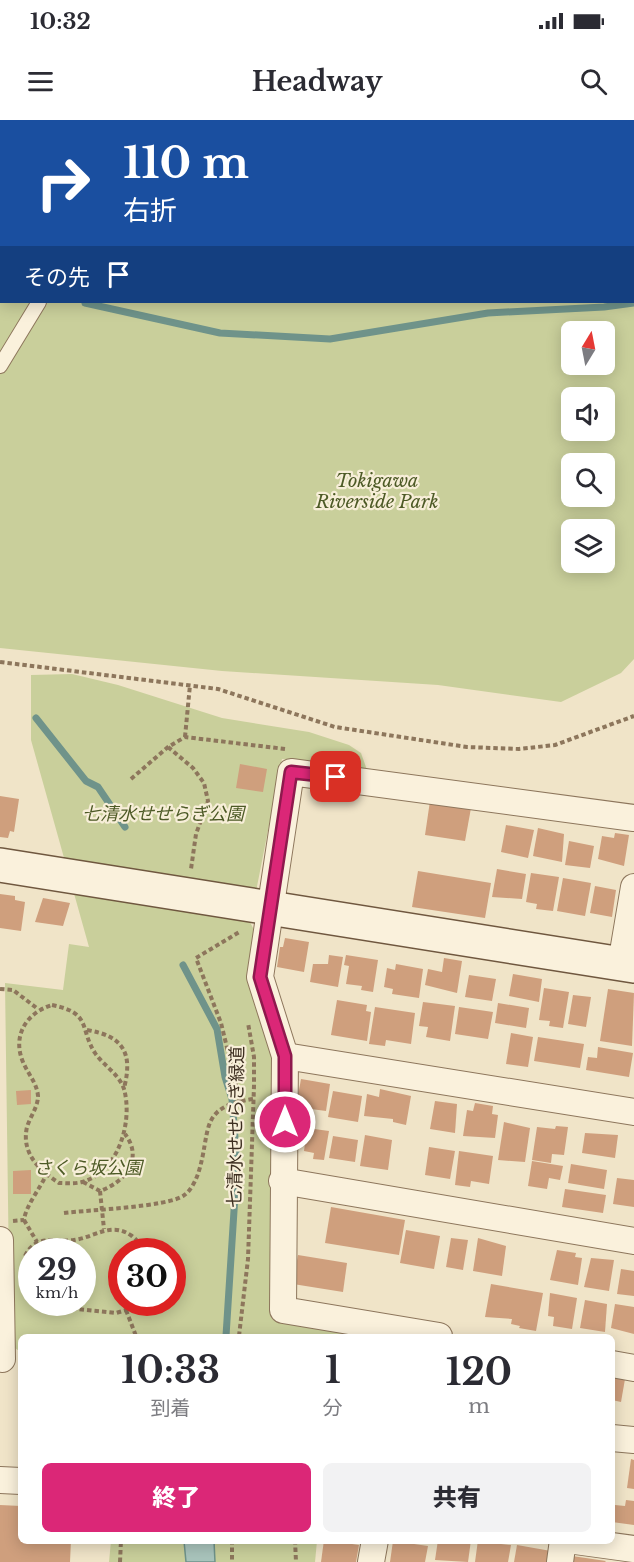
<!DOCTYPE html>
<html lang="ja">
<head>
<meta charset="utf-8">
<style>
  body { margin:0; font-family:"Libre Baskerville","Noto Sans JP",serif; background:#f2f2f3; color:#2b2b33; height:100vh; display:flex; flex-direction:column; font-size:22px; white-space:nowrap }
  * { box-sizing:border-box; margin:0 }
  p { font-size:20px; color:#7c7c81 }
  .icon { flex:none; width:33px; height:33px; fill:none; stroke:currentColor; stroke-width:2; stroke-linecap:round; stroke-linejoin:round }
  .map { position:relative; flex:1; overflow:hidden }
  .side { position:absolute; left:18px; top:1214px; width:597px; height:210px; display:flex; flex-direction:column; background:#fff; border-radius:9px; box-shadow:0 3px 15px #0003 }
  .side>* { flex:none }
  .hud { position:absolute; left:0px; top:0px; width:634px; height:183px; box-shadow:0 3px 15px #0003; background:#1a4fa0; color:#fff; overflow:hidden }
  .needle { width:39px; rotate:10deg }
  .tools { position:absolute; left:561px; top:201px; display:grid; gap:12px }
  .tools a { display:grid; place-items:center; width:54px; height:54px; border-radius:9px; background:#fff; box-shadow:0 3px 15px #0003; font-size:30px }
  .speed { position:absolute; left:18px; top:1118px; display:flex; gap:12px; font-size:30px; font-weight:700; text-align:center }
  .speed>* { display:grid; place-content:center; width:78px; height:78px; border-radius:50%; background:#fff; box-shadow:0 3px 15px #0003; line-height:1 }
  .speed small { font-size:15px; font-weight:400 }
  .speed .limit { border:9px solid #d22; background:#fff; color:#111 }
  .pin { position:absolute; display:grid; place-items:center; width:51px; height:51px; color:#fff; margin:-26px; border-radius:12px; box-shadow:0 3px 9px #0006 }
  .me { position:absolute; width:66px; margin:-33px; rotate:0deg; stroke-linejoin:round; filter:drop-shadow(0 0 4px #0008) }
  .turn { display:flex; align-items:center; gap:21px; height:126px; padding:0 24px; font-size:27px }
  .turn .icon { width:78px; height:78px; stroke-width:2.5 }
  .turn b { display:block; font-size:42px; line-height:51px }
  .then { display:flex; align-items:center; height:57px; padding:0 24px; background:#0003; gap:12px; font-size:22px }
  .eta { display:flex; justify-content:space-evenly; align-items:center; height:102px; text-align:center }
  .eta b { font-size:36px; font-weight:800; line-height:42px }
  .cta { display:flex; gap:12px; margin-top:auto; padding:12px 24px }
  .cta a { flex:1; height:69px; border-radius:9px; background:#db2777; color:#fff; font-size:24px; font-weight:800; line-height:69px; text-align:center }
  .cta a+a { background:#f2f2f3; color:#2b2b33 }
  .status { display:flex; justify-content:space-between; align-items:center; height:42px; padding:0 30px; background:#fff; direction:ltr }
  .status svg { height:16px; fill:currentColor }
  header { display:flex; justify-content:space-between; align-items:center; height:78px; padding:0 24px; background:#fff; font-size:27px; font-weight:800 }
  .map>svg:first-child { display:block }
</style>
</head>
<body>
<div class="status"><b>10:32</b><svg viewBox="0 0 49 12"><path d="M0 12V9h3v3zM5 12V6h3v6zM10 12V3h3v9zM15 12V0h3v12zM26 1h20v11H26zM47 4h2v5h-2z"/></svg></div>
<header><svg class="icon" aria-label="menu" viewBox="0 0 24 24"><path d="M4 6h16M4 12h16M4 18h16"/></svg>Headway<svg class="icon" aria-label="search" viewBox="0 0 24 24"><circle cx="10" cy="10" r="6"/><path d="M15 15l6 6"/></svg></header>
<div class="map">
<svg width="634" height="1442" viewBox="0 0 634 1442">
  <rect width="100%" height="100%" fill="#f0e4c8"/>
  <!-- green -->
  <g fill="#c9cf9b" fill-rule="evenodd">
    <path d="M0 0H634V539L621 553 561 582 438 565 222 551 0 528ZM2 2H633V182H2ZM572 212H604V244H572ZM572 278H604V310H572ZM572 344H604V376H572ZM572 410H604V442H572Z"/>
    <path d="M72 554 118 565 222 598 309 612 349 625 361 633 367 650 282 639 250 802 255 812 276 942 272 1199 354 1213 353 1216H21V1232L10 1225 5 863 63 870 69 824 89 827 31 620V555ZM32 1131H82V1182H32ZM122 1131H172V1182H122Z"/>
    <polygon points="111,1421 317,1421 315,1442 109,1442"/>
  </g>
  <!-- water -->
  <g fill="#a9c4bc" stroke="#6f938a" stroke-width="1.5">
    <polygon points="60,0 265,0 57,1"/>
    <polygon points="184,1421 214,1421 215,1442 186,1442"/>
  </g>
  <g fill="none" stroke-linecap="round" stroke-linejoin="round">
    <!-- stream -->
    <g stroke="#6f938a" stroke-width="7">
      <polyline points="85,183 220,213 330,219 488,193 604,187 634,183"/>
      <polyline points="36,598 86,661 98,667 125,707"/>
      <polyline points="183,845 217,909 225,957 232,979 237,1044 226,1216"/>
    </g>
  </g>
  <!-- building -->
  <g fill="#cf9f7d">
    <polygon points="240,644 267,649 263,672 236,668"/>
    <polygon points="0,676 19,679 14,712 10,711 8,718 0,717"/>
    <polygon points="430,681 471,688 465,721 425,715"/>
    <polygon points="506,705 534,710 528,738 501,732"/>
    <polygon points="538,708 564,714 562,742 533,736"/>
    <polygon points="615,713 629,715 624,746 598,739 602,716 614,718"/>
    <polygon points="569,721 594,726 590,748 565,745"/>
    <polygon points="497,749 526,754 522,779 492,777"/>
    <polygon points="418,751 491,763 485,798 412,787"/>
    <polygon points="531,753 559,757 553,791 536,789 537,784 526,782"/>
    <polygon points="563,758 591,763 585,796 557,791"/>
    <polygon points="595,766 616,770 612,797 590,793"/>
    <polygon points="0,774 15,776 15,780 25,782 21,811 0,808"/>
    <polygon points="43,778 70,783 63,806 35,802"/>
    <polygon points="285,818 309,822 304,852 277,847 280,827 283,827"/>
    <polygon points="329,835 343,837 338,867 310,862 313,844 328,844"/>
    <polygon points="346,835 378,840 373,872 361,870 362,866 346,864 349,846 344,845"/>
    <polygon points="444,838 462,841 457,873 425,865 428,849 442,852"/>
    <polygon points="396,844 423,849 419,878 392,874 393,869 384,867 387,848 395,850"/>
    <polygon points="513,854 542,859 539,882 509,876"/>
    <polygon points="469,855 496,859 492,881 465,877"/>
    <polygon points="544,868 569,872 563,908 549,906 550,901 539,900"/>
    <polygon points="608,869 634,873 632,926 600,921"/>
    <polygon points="573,875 591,877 586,907 568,904"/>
    <polygon points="337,880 367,885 366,891 371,892 367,921 331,915"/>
    <polygon points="423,882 455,886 450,921 426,917 428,907 419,906"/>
    <polygon points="498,883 529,888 526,908 495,903"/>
    <polygon points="375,887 415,893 411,924 386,920 385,926 369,924"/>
    <polygon points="459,887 493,892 488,919 455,914"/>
    <polygon points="511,913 533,917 528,947 506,944"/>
    <polygon points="538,917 584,924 580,948 534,941"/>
    <polygon points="598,927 633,933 629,957 586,950 588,937 597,938"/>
    <polygon points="301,959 330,964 326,991 296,987"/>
    <polygon points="380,969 411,976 406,1005 393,1002 393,999 364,996 367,974 379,977"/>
    <polygon points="31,970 31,984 17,985 16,971"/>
    <polygon points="333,971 362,976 358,1002 328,997"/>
    <polygon points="435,981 457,984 455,1013 430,1009"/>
    <polygon points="475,983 493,986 492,994 498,995 495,1018 463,1016 467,990 473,991"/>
    <polygon points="504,1002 530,1008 525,1042 498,1040"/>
    <polygon points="556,1006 568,1007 564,1035 552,1034 551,1043 532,1040 537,1007 555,1009"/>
    <polygon points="307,1008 329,1011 324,1040 313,1039 314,1033 304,1031"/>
    <polygon points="585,1013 618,1015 615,1038 582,1033"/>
    <polygon points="365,1015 392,1020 388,1050 360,1046"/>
    <polygon points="333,1016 358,1020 355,1042 329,1038"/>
    <polygon points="429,1027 455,1031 450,1059 425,1055"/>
    <polygon points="459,1031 493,1036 489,1064 471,1061 470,1067 455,1065"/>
    <polygon points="532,1041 563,1046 560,1060 549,1058 547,1069 528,1066"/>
    <polygon points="571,1044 607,1050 604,1069 568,1063"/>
    <polygon points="31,1050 31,1074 13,1074 13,1051"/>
    <polygon points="617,1058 634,1060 634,1087 613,1084"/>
    <polygon points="565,1069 606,1075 603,1093 562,1087"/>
    <polygon points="331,1087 405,1100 399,1135 325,1123"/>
    <polygon points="406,1110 440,1116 434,1149 400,1143"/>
    <polygon points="451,1118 468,1120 463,1150 446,1147"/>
    <polygon points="478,1118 506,1126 502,1156 473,1151"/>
    <polygon points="557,1130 576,1133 575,1137 582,1138 578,1165 550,1160"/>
    <polygon points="298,1135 347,1143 343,1172 293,1164"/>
    <polygon points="591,1138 614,1140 609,1171 584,1167"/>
    <polygon points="621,1149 634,1151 634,1176 617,1174"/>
    <polygon points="491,1164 543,1173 536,1211 519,1208 520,1206 511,1204 512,1199 485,1197"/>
    <polygon points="550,1173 577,1178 572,1209 553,1206 554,1197 548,1196"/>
    <polygon points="585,1180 607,1184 605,1212 580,1208"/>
    <polygon points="615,1184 634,1187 634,1214 611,1208"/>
    <polygon points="612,1257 625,1259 621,1282 612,1280"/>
    <polygon points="631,1339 634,1340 634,1369 627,1368"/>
    <polygon points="626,1380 634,1381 634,1405 612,1402 615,1385 625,1386"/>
    <polygon points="0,1385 21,1386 21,1420 71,1420 70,1442 0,1442"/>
    <polygon points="324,1420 359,1425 356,1442 321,1442"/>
    <polygon points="438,1420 471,1420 468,1442 435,1440"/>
    <polygon points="478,1420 502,1420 501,1424 511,1425 508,1442 475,1442"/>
    <polygon points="393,1421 428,1426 425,1442 390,1442"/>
    <polygon points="517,1425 551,1431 549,1442 514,1442"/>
    <polygon points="572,1436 606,1441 605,1442 571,1442"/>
  </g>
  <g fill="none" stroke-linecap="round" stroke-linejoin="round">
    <defs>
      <g id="lane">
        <polyline points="521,2 524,0"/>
        <polyline points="0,246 39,182"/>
      </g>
      <g id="street">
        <polyline points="621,844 634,767"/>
        <polyline points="285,936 634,992"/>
        <polyline points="282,1061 634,1121"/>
        <polyline points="0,1120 2,1239"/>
        <polyline points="439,1216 283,1190 285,936 260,857 291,652 634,698"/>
        <polyline points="612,1244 634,1248"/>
        <polyline points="612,1318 634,1320"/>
        <polyline points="0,1360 21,1361"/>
        <polyline points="568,1420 634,1429"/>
        <polyline points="371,1442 375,1420"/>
        <polyline points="560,1442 563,1420"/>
      </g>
      <polyline id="secondary" points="0,745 634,846"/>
    </defs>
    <!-- lane casing -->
    <use href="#lane" stroke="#8d765c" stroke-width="16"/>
    <!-- street casing -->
    <use href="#street" stroke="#8d765c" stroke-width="28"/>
    <!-- secondary casing -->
    <use href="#secondary" stroke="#6f573f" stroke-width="36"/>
    <!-- path -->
    <g stroke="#8d765c" stroke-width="4" stroke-dasharray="4.5 3" stroke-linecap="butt">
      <polyline points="0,542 218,569 335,607 467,627 519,629 555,625 634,596"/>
      <polyline points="185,617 190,565"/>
      <polyline points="168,627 193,648 204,663 208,681 196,714 191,749"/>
      <polyline points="131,659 168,627 185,617 285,629"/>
      <polyline points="0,869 13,870 38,889"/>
      <path d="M52 885C92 893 79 908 95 933 103 945 119 954 124 969 133 1001 119 1052 82 1062 75 1064 66 1063 59 1063 39 1050 21 1033 27 1007 30 997 38 987 38 976 37 963 28 954 23 942 12 916 26 893 52 885Z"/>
      <path d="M87 910C124 916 133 934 124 968"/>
      <polyline points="240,981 221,903 196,838 241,811"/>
      <path d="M83 1062 100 1071C125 1062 144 1039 125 1014"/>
      <polyline points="100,1071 104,1109"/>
      <path d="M64 1093C88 1090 166 1087 183 1076 190 1072 195 1062 198 1054 212 1011 197 987 253 979"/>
      <polyline points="24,1100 37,1122"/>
      <path d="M13 1101 24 1100C26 1085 40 1069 46 1055"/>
      <path d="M25 1136C36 1113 55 1123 74 1120 96 1117 111 1101 132 1116 137 1120 141 1125 143 1131"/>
      <polyline points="24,1169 32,1177"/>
      <polyline points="36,1182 39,1185 116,1193 126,1190 131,1182"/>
      <polyline points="126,1190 136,1216"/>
      <polyline points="239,1216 248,1139 254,966 254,937 248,903"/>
      <polyline points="232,1420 232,1442"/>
      <polyline points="295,1420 296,1442"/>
      <polyline points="120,1442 121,1420"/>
    </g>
    <!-- lane -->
    <use href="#lane" stroke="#faf1dc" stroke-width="14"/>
    <!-- street -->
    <use href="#street" stroke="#faf1dc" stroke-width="26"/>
    <!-- secondary -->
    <use href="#secondary" stroke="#faf1dc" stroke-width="33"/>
  </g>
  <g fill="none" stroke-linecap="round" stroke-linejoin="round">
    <defs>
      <polyline id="route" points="285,1002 285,936 260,857 291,652 336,657"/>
    </defs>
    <!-- route casing -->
    <use href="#route" stroke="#8e194d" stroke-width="15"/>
    <!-- route -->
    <use href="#route" stroke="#db2777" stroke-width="10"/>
  </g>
  <g text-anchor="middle" stroke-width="4.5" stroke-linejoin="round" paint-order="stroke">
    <!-- park labels -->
    <g font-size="18" font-style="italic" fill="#4d5a26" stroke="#f7eed8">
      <text x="377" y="367">Tokigawa<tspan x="377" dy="21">Riverside Park</tspan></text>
      <text x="163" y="700">七清水せせらぎ公園</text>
      <text x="88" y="1054">さくら坂公園</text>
    </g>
    <!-- street labels -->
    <g font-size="18" fill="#3d2e20" stroke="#f7eed8">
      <text transform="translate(236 1007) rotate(-89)" y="6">七清水せせらぎ緑道</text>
    </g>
  </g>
</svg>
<div class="tools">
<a><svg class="needle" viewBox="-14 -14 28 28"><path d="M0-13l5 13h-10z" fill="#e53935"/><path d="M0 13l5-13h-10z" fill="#7c7c81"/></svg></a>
<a><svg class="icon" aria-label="sound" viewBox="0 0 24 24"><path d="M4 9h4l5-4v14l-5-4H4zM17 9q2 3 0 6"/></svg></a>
<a><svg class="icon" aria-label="search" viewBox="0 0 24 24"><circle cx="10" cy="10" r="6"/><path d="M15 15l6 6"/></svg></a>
<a><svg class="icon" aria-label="layers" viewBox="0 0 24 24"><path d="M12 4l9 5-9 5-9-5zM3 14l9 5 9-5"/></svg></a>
</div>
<div class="speed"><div>29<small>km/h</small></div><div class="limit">30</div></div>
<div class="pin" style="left:336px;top:657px;background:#d93025"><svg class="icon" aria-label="arrive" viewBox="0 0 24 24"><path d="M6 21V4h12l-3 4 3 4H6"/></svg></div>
<svg class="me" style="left:285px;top:1002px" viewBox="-20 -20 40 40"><circle r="17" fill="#db2777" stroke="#fff" stroke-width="3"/><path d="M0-11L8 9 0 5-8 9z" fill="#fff"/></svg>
<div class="hud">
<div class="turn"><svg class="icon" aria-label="right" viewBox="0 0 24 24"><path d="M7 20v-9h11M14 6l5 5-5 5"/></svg><div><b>110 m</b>右折</div></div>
<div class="then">その先<svg class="icon" aria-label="arrive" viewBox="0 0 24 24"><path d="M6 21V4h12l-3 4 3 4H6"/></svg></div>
</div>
<section class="side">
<div class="eta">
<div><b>10:33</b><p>到着</p></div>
<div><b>1</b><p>分</p></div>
<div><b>120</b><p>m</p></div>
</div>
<div class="cta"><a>終了</a><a>共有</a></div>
</section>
</div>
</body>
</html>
